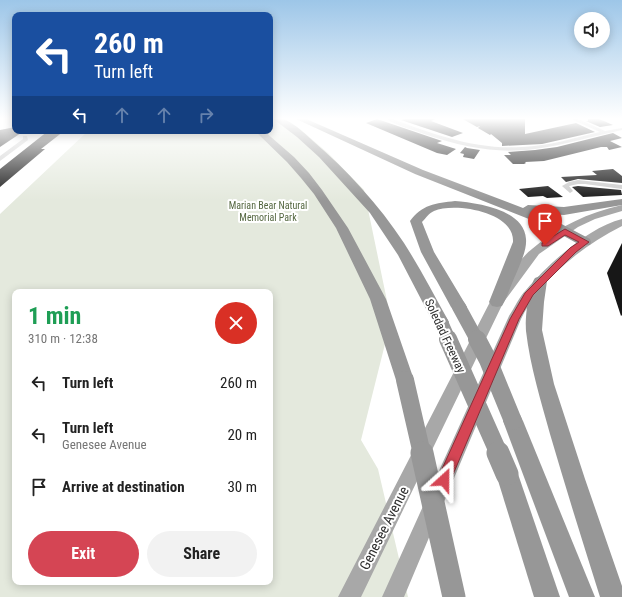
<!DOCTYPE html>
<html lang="en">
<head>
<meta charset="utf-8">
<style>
  body { margin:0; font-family:"Roboto Condensed",sans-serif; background:#f2f2f2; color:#222; height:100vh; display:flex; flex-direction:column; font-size:15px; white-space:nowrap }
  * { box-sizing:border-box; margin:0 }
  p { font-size:13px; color:#767676 }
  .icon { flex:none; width:22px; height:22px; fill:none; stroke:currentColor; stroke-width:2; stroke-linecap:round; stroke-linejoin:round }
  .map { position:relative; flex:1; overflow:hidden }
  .side { position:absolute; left:12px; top:289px; width:261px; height:296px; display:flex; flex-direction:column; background:#fff; border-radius:8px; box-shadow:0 2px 10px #0003 }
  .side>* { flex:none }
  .banner { position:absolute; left:12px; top:12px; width:261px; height:122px; border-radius:8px; box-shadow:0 2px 10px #0003; background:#1a4fa0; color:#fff; overflow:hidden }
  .tools { position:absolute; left:574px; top:12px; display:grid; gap:8px }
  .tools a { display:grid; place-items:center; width:36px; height:36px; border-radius:50%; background:#fff; box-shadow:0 2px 10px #0003; font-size:20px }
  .pin { position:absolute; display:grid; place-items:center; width:34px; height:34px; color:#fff; margin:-41px -17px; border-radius:50% 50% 50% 0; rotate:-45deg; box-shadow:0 0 4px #0007 }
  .pin .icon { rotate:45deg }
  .me { position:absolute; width:44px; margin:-22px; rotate:24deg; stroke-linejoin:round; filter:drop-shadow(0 0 3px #0008) }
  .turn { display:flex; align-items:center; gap:14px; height:84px; padding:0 16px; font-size:18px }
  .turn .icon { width:52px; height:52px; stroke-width:2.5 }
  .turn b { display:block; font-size:28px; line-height:34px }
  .lanes { display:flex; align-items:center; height:38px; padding:0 16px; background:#0003; justify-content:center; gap:20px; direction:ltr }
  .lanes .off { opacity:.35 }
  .round { display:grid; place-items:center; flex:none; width:42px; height:42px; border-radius:21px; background:#f2f2f2 }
  .head { display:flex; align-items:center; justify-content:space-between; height:68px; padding:0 16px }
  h1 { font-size:24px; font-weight:700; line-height:30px; color:#1e9e55 }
  .primary-button { display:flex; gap:8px; margin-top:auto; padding:8px 16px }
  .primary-button a { flex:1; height:46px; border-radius:24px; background:#d54554; color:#fff; font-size:16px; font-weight:700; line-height:46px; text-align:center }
  .primary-button a+a { background:#f2f2f2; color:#222 }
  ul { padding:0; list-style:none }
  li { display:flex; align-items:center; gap:12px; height:52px; padding:0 16px }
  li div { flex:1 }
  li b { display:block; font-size:15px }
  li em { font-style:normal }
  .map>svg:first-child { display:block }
</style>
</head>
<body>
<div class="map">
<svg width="622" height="597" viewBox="0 0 622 597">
  <rect width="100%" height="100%" fill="#fff"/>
  <!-- green -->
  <path fill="#e4e9dd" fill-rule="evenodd" d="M270 118H284L300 129 328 153 364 190 391 320 361 440 378 469 408 597H0V214L88 131H270ZM15 292H270V582H15Z"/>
  <!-- building -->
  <g fill="#171717">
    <polygon points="410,118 438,118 431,121 463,133 452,137 401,120"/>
    <polygon points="461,118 525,118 525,134 576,123 595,132 542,144 502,146 502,143 491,134 490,135 478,128 480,126 477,127"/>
    <polygon points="588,118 597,118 613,125 600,127 586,121 588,121"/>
    <polygon points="377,119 442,141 437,143 456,149 447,155 437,153 366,123"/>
    <polygon points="15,127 15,131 24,131 0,147 0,130"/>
    <polygon points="48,131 64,131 41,149 45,149 0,187 0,169"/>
    <polygon points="613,133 622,138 610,141 622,147 609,150 607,147 601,147 544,161 525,162 526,163 524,164 513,164 504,155 511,155 508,152 535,150 557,147"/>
    <polygon points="465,147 467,148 480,150 474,159 463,157 464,154 460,153"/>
    <polygon points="613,169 622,176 622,183 578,179 566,182 561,177 597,175 592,171"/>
    <polygon points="548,186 563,197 547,198 543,196 528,197 519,189"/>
    <polygon points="578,186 621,190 622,195 583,197 572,187"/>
    <polygon points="622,243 622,315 621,316 607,273"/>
  </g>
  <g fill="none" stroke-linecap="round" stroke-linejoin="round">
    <!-- street -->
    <g fill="#cdcdcd" fill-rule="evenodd">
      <path d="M385 118H390C433 134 475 150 522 147 549 146 574 138 600 132L571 119V118H576L605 131 622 128V130C593 136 565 145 535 149 498 154 462 147 427 135 414 130 396 126 385 118Z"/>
      <polygon points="23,136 27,136 28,140 0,161 0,156 23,139"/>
      <polygon points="578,180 622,185 622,189 585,184 578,184 569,186 573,191 570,193 562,186 569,182"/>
    </g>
    <!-- primary -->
    <g fill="#a8a8a8" fill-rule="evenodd">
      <path d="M622 205V211L595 219 578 227 539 254 503 303 361 597H338L490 302C499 288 519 259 532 249 559 226 588 213 622 205Z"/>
      <path d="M622 219V226C588 243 560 265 535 295 530 302 525 311 521 319L404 597H382L509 316C515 307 519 297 526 290 548 264 589 227 622 219Z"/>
    </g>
    <!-- highway -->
    <g fill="#979797" fill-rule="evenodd">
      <path d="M272 118C287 116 302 131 313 141 347 170 379 205 404 243 420 268 434 295 449 322L447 326 441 327 435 326 398 255 370 213 319 157 297 137Z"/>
      <polygon points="294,118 304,118 423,170 523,208 528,205 564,207 622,199 622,205 564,215 536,213 552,219 590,239 591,242 590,245 580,245 544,225 415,174"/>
      <polygon points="255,131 264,131 294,157 309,173 322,190 348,228 386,299 414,380 411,385 405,387 399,385 396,380 370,299 336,228 314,194 301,178 287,162"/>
      <path d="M455 201C477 203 524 209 526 239 527 250 520 264 516 274 511 284 508 296 502 306L497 307 492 306 489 302 513 242C515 212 455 202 434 211 429 213 426 218 422 222L434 252 467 307 464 311 459 312 454 311 451 307 421 252 410 221C421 205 436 203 455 201Z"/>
      <path d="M540 276 545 278 547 281 544 302 542 330 554 384 585 479 622 586V597H600C583 543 566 489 550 434 541 401 530 366 526 331 525 319 528 288 535 278Z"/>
      <polygon points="513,413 520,415 523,421 595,597 569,597 503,421 506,415"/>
      <polygon points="507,464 515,467 518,474 560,597 534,597 496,474 499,467"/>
    </g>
    <!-- highway-bridge-far2 -->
    <g stroke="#979797" stroke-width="14">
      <polyline points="459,307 477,340"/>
      <polyline points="441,322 449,340"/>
    </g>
    <!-- highway-bridge-far1 -->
    <g stroke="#979797" stroke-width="18">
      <polyline points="448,339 499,454"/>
      <polyline points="477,339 488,360 513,421"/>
      <polyline points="405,380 422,454"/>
    </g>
    <!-- highway-bridge -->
    <g stroke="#979797" stroke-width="23">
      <polyline points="422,453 454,597"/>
      <polyline points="498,453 507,474"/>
    </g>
  </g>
  <!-- sky -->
  <linearGradient id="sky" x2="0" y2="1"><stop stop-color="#9dc6e8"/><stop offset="0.59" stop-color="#fff"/><stop offset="1" stop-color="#fff" stop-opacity="0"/></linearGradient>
  <rect width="622" height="201" fill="url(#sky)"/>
  <!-- route -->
  <polygon fill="#d54554" stroke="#8a2d37" points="565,229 589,242 576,252 533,295 519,319 449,484 444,486 439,484 437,480 510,319 525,293 570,248 579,242 565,235 548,246 542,246 542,243"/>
  <g text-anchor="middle" stroke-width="4" stroke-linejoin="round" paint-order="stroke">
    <!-- far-park labels -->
    <g font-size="10" fill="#556841" stroke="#fff">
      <text x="268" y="209">Marian Bear Natural<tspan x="268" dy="12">Memorial Park</tspan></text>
    </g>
    <!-- street labels -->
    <g font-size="12" fill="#303030" stroke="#fff">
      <text transform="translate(445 336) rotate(65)" y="4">Soledad Freeway</text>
    </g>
    <!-- near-street labels -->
    <g font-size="14" fill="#303030" stroke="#fff">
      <text transform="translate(384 528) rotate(-63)" y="5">Genesee Avenue</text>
    </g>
  </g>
</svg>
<div class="tools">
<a><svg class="icon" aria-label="sound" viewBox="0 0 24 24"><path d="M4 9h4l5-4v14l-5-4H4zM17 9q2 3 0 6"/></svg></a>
</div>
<div class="pin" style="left:545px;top:245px;background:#d93025"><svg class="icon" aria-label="arrive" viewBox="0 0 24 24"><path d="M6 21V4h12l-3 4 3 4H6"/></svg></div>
<svg class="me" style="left:444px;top:480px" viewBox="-20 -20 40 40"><path d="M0-17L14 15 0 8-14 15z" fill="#d54554" stroke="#fff" stroke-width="4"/></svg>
<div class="banner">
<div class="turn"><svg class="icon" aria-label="left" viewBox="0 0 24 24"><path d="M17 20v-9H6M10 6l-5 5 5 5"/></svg><div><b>260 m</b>Turn left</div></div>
<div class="lanes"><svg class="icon" aria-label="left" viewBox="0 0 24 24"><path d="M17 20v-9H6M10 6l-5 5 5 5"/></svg><svg class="icon off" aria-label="ahead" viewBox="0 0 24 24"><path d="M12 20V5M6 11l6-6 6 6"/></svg><svg class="icon off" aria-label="ahead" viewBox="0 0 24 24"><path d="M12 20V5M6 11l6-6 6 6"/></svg><svg class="icon off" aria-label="right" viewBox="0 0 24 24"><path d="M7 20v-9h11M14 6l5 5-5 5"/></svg></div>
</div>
<section class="side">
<div class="head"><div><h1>1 min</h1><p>310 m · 12:38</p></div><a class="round" style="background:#d93025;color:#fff"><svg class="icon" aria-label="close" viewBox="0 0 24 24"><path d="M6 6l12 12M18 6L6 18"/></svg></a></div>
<ul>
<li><svg class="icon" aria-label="left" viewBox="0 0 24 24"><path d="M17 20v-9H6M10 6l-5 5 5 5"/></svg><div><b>Turn left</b></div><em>260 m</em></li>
<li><svg class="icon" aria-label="left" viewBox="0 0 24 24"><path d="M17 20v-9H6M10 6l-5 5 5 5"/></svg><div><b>Turn left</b><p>Genesee Avenue</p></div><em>20 m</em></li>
<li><svg class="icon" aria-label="arrive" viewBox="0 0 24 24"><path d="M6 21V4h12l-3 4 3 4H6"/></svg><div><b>Arrive at destination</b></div><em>30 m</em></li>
</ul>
<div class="primary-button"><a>Exit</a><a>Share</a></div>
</section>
</div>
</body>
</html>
